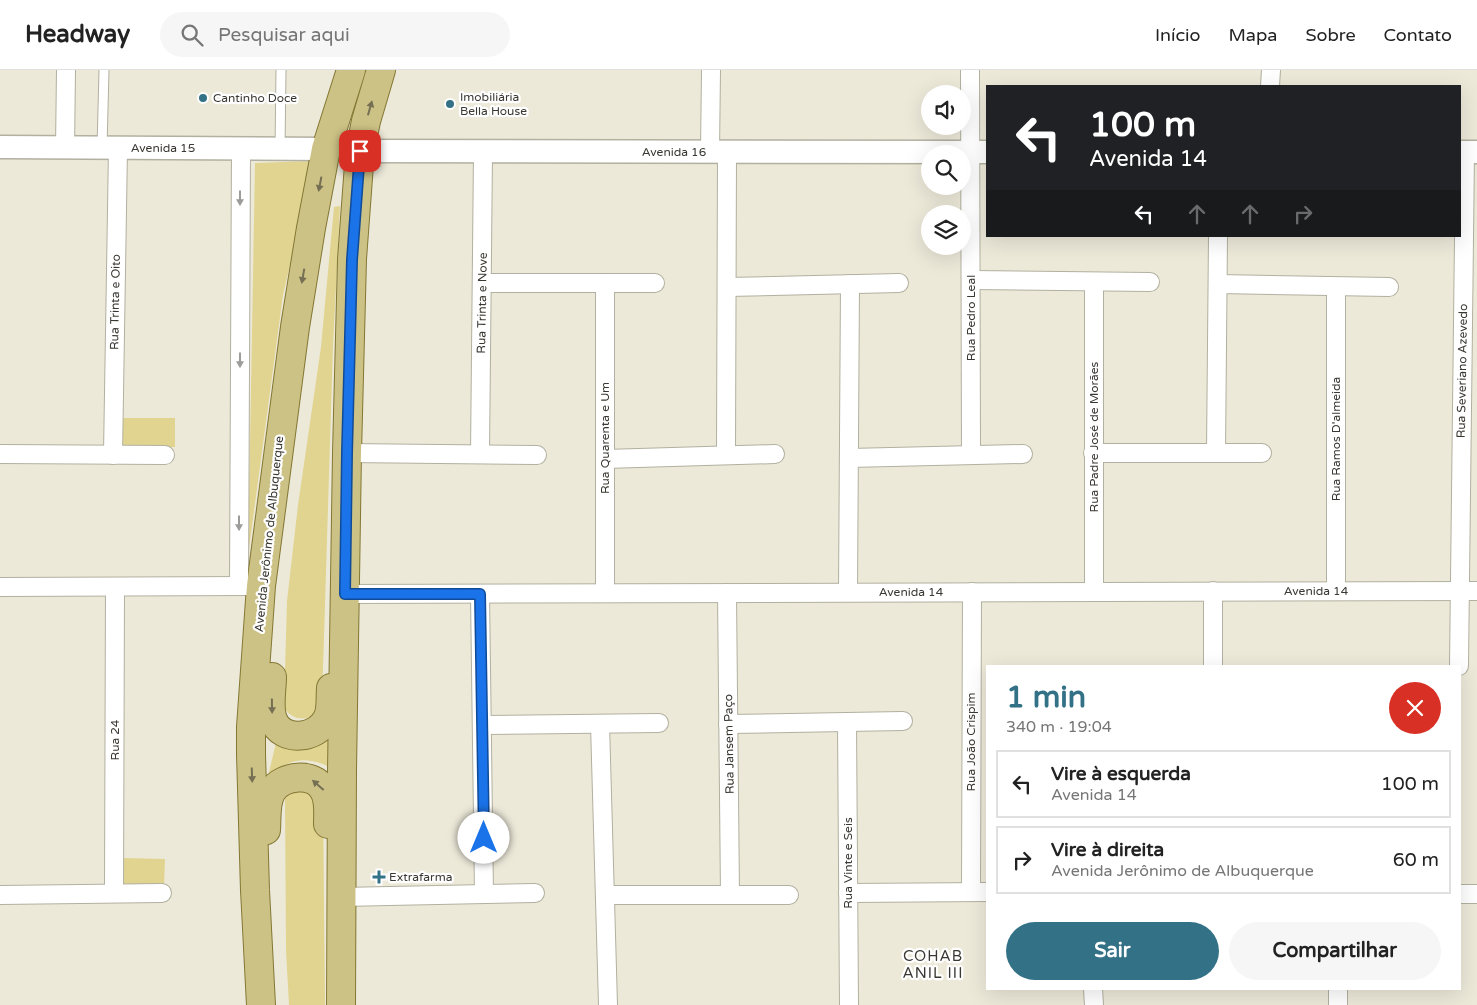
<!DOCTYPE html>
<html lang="pt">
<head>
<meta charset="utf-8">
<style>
  body { margin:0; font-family:"Varela Round",sans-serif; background:#f6f6f6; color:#222; height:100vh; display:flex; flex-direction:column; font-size:19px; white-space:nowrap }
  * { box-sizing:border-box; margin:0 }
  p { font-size:16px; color:#767676 }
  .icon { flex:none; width:28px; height:28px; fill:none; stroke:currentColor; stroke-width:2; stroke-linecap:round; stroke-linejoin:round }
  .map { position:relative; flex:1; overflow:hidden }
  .panel { position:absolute; left:986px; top:595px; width:475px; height:325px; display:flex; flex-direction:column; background:#fff; border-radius:0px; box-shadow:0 5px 20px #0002 }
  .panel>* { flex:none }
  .guide { position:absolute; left:986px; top:15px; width:475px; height:152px; border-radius:0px; box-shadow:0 5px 20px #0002; background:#202124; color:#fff; overflow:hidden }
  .fabs { position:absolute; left:921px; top:15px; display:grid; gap:10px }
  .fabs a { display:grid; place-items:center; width:50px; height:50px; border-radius:50%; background:#fff; box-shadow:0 5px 20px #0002; font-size:25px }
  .pin { position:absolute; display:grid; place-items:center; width:42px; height:42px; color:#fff; margin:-21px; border-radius:10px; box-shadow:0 2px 8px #0006 }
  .me { position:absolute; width:55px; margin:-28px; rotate:0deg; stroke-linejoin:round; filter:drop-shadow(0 0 4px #0008) }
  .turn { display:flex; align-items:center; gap:18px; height:105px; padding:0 20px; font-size:22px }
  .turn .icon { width:65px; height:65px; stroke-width:2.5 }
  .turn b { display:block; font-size:35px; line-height:42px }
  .lanes { display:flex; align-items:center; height:48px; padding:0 20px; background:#0003; justify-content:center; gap:25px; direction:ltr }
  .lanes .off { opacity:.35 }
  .round { display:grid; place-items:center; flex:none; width:52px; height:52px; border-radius:26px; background:#f6f6f6 }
  .summary { display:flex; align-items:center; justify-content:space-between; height:85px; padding:0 20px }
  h1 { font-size:30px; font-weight:800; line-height:38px; color:#327186 }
  .button { display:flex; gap:10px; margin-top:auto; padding:10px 20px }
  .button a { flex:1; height:58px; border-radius:30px; background:#327186; color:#fff; font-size:20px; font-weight:800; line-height:58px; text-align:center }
  .button a+a { background:#f6f6f6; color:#222 }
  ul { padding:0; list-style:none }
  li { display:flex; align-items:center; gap:15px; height:68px; margin:0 10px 8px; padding:0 10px; border:2px solid #e0e0e0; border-radius:0px }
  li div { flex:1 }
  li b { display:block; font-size:19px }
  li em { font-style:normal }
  header { display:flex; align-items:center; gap:30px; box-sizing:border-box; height:70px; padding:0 25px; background:#fff; border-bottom:1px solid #e0e0e0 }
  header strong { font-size:24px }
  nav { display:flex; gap:28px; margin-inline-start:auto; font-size:18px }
  .search { width:350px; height:45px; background:#f6f6f6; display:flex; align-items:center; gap:12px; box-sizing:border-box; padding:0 18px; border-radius:28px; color:#767676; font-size:19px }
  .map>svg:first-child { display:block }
</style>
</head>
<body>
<header>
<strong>Headway</strong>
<div class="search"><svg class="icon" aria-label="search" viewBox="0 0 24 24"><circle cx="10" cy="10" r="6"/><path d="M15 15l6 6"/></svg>Pesquisar aqui</div>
<nav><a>Início</a><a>Mapa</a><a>Sobre</a><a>Contato</a></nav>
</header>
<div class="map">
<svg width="1477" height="935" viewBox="0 0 1477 935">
  <rect width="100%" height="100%" fill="#ece9d9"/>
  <!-- green -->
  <g fill="#e1d490">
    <polygon points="314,91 283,225 248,486 255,93"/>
    <path d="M340 136 333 276 322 632C320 635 318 640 316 643 307 653 287 649 284 635L287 531 298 435 321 277 334 137Z"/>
    <rect x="119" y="348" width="56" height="29"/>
    <path d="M333 662 330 697C306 687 291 687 271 706H268L277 669Z"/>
    <polygon points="293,717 323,727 325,935 289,935 286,880 285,728 288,722"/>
    <polygon points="124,788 165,789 164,817 123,816"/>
  </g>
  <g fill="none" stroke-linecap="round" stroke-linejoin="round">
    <defs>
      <g id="service">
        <polyline points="102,78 104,0"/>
        <polyline points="280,79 281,0"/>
      </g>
      <g id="minor">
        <polyline points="970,0 971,385"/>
        <polyline points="1270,16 1271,0"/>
        <polyline points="65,78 66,0"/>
        <polyline points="710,82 711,0"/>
        <polyline points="971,210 1150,212"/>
        <polyline points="1094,212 1094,522"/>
        <polyline points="483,213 655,213"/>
        <polyline points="1218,214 1389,217"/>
        <polyline points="727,217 899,213"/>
        <polyline points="347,383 537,385"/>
        <polyline points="1093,383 1262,383"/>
        <polyline points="1216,383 1218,166"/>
        <polyline points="0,384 165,385"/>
        <polyline points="480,384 483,82"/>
        <polyline points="113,385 118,78"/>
        <polyline points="726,385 727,82"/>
        <polyline points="849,388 1023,384"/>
        <polyline points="605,389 775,384"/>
        <polyline points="239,516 241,79"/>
        <polyline points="0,517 251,516"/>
        <polyline points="1213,521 1213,596"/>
        <polyline points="1336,521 1336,217"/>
        <polyline points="848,522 850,214"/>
        <polyline points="605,523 605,213"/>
        <polyline points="727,523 730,825"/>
        <polyline points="345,524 1477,521"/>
        <polyline points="480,524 484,824"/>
        <polyline points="1459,596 1465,82"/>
        <polyline points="847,652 849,935"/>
        <polyline points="600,654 608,935"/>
        <polyline points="728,654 903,651"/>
        <polyline points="483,655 659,653"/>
        <polyline points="971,822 972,522"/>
        <polyline points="114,823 115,517"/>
        <polyline points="848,823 988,822"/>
        <polyline points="1460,824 1477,824"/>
        <polyline points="0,825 162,823"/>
        <polyline points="605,825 789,825"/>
        <polyline points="341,827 535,823"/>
        <polyline points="1093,919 1094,935"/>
        <polyline points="1338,935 1338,919"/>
      </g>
      <g id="tertiary">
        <polyline points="0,77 326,79"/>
        <polyline points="360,81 988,82"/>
        <polyline points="1460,82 1477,82"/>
      </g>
      <g id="primary">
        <path d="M272 607C272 620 268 637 273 650 282 673 317 669 327 649 332 640 330 629 331 618"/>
        <path d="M266 760C267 747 265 732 272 721 283 705 313 702 323 719 330 729 328 743 328 754"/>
        <polyline points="261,935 255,820 251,684 251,657 261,516 295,257 311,158 326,79 351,0"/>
        <polyline points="341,935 342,700 347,383 352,189 360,81 366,51 381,0"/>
      </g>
    </defs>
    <!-- service casing -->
    <use href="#service" stroke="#b2b0a0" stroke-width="11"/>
    <!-- minor casing -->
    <use href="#minor" stroke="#b2b0a0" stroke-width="20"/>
    <!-- tertiary casing -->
    <use href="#tertiary" stroke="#b2b0a0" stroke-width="25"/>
    <!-- primary casing -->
    <use href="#primary" stroke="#837733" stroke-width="30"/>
    <!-- service -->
    <use href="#service" stroke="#fff" stroke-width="9"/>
    <!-- minor -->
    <use href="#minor" stroke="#fff" stroke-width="18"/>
    <!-- tertiary -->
    <use href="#tertiary" stroke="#fff" stroke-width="22"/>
    <!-- primary -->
    <use href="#primary" stroke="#cdc285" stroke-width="28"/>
  </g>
  <!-- one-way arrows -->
  <defs><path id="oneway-solid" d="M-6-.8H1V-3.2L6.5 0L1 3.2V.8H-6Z" transform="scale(1.25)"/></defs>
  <g fill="#756f53">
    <use href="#oneway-solid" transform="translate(370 38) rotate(-74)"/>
    <use href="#oneway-solid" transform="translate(320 114) rotate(101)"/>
    <use href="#oneway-solid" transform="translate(303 206) rotate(100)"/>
    <use href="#oneway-solid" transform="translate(272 636) rotate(89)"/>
    <use href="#oneway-solid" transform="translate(252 705) rotate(88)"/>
    <use href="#oneway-solid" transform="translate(318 715) rotate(-139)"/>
  </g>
  <g fill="#9c9c98">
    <use href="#oneway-solid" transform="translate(240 128) rotate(90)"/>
    <use href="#oneway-solid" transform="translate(240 290) rotate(90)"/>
    <use href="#oneway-solid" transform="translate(239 453) rotate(90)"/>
  </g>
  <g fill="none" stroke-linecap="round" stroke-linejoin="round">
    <defs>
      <polyline id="route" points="360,81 352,190 347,383 345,524 480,524 484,768"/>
    </defs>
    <!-- route casing -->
    <use href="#route" stroke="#114b97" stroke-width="12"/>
    <!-- route -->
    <use href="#route" stroke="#1a73e8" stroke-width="9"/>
  </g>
  <!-- markers -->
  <g fill="#327186" stroke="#fff" stroke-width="2">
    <circle cx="203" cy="28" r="5"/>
    <circle cx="450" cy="34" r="5"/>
    <path d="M376.5 799.5h5v5h5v5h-5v5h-5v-5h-5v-5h5z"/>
  </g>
  <g text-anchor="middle" stroke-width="4.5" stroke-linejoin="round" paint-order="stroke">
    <!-- poi labels -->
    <g font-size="12" fill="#3a3832" stroke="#fff" text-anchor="start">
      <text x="460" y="31">Imobiliária<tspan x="460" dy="14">Bella House</tspan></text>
      <text x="213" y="32">Cantinho Doce</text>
      <text x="389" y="811">Extrafarma</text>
    </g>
    <!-- street labels -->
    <g font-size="12" fill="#3a3832" stroke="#fff">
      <text x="163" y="82">Avenida 15</text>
      <text x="674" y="86">Avenida 16</text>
      <text transform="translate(115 232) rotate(-89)" y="4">Rua Trinta e Oito</text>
      <text transform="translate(482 233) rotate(-89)" y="4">Rua Trinta e Nove</text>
      <text transform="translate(971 248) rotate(-90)" y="4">Rua Pedro Leal</text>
      <text transform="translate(1462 301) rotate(-89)" y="4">Rua Severiano Azevedo</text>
      <text transform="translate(1094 367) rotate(-90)" y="4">Rua Padre José de Morães</text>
      <text transform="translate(605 368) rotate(-90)" y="4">Rua Quarenta e Um</text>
      <text transform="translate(1336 369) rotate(-90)" y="4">Rua Ramos D'almeida</text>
      <text transform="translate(269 464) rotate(-84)" y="4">Avenida Jerônimo de Albuquerque</text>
      <text x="1316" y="525">Avenida 14</text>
      <text x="911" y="526">Avenida 14</text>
      <text transform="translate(115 670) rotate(-90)" y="4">Rua 24</text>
      <text transform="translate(971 672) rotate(-90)" y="4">Rua João Crispim</text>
      <text transform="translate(729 674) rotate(-91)" y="4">Rua Jansem Paço</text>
      <text transform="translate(848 793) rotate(-90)" y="4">Rua Vinte e Seis</text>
    </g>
    <!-- quarter labels -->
    <g font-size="15" letter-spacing="1" fill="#3a3832" stroke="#fff">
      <text x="933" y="891">COHAB<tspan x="933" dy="17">ANIL III</tspan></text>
    </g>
  </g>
</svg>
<div class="fabs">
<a><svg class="icon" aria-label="sound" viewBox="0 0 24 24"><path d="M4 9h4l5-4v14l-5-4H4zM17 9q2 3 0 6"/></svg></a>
<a><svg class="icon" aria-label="search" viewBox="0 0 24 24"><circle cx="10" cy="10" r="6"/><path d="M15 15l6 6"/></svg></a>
<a><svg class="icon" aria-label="layers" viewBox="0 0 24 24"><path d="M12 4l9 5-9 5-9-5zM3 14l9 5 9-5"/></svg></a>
</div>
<div class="pin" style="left:360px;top:81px;background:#d93025"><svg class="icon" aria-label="arrive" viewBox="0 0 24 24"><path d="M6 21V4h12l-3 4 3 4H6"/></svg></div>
<svg class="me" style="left:484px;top:768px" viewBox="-20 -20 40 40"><circle r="19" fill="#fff"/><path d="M0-13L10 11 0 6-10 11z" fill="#1a73e8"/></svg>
<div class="guide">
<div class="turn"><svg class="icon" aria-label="left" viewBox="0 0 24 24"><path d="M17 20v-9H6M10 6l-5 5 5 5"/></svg><div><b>100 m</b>Avenida 14</div></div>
<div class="lanes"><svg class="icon" aria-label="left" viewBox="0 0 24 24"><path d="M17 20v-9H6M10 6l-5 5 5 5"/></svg><svg class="icon off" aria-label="ahead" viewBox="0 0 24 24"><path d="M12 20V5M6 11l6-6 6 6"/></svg><svg class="icon off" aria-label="ahead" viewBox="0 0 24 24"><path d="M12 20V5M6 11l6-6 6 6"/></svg><svg class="icon off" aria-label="right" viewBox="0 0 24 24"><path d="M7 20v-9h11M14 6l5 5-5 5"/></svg></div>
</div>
<section class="panel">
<div class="summary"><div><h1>1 min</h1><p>340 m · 19:04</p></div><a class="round" style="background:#d93025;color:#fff"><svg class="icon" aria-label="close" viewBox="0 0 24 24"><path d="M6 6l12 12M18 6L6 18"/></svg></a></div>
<ul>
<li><svg class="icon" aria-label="left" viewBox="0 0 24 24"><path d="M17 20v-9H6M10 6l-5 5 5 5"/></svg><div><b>Vire à esquerda</b><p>Avenida 14</p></div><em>100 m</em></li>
<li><svg class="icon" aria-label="right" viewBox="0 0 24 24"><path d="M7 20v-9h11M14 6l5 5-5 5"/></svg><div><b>Vire à direita</b><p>Avenida Jerônimo de Albuquerque</p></div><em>60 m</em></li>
</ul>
<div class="button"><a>Sair</a><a>Compartilhar</a></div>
</section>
</div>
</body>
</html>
